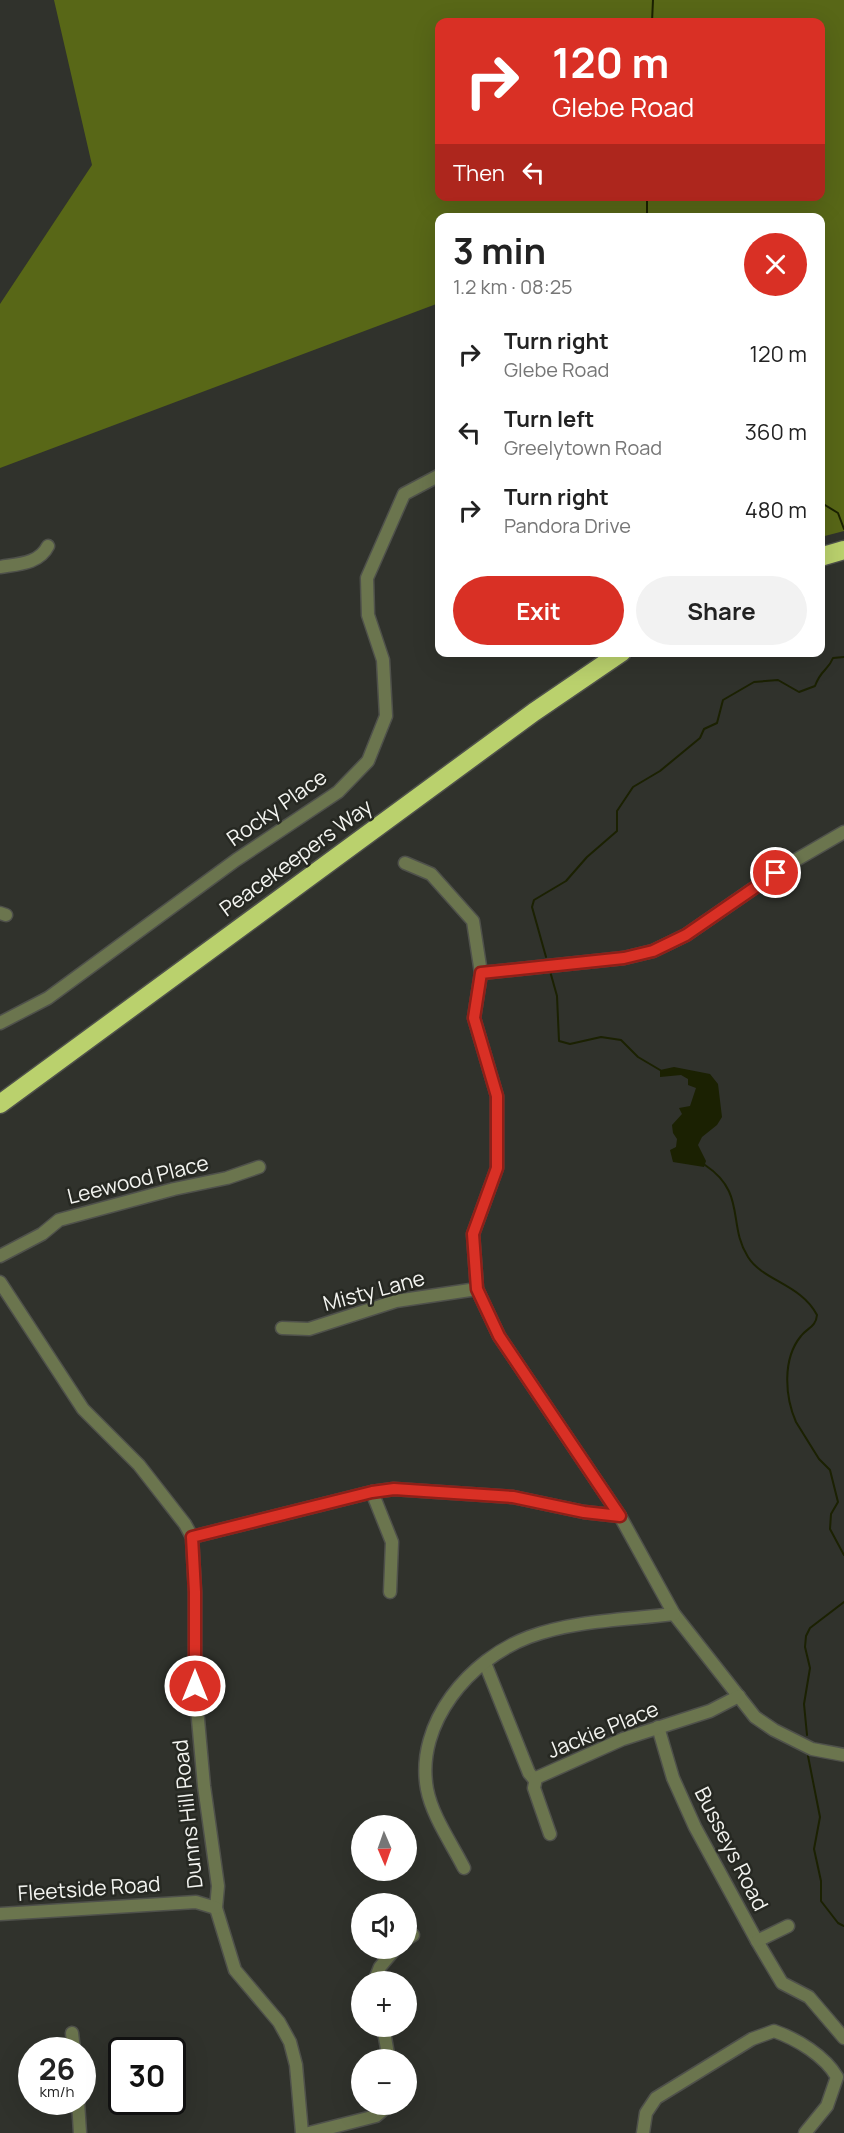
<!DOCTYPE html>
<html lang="en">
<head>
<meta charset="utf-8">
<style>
  body { margin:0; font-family:Manrope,sans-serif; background:#f2f2f2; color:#222; height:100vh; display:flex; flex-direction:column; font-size:22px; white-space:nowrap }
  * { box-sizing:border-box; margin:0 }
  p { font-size:20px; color:#767676 }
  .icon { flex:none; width:33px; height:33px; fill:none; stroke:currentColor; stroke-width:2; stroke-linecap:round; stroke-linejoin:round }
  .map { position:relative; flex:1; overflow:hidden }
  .side { position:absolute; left:435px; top:213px; width:390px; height:444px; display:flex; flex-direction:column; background:#fff; border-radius:12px; box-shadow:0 6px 24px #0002 }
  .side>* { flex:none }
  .guide { position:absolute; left:435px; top:18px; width:390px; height:183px; border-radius:12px; box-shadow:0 6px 24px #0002; background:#d93025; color:#fff; overflow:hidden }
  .needle { width:39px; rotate:178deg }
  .buttons { position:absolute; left:351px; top:1815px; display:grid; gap:12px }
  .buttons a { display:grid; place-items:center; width:66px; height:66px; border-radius:50%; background:#fff; box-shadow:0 6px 24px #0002; font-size:30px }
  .speed { position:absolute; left:18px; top:2037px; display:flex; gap:12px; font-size:30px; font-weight:700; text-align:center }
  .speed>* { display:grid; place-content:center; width:78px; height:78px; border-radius:50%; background:#fff; box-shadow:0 6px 24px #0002; line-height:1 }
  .speed small { font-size:15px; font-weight:400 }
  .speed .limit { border:3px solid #111; border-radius:9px; background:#fff; color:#111 }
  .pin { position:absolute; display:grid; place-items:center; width:51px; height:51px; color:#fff; margin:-26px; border:3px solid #fff; border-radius:50%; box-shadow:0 2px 6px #0007 }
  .me { position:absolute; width:66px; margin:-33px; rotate:0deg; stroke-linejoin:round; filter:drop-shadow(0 0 4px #0008) }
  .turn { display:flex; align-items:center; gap:21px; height:126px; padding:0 18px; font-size:27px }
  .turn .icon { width:78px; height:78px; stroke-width:2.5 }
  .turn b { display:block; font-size:42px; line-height:51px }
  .then { display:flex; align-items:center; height:57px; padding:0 18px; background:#0003; gap:12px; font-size:22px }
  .round { display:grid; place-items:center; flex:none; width:63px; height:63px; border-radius:32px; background:#f2f2f2 }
  .summary { display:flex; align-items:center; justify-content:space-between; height:102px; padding:0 18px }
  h1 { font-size:36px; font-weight:700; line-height:45px }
  .primary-button { display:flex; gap:12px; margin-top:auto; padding:12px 18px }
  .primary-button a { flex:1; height:69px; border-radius:36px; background:#d93025; color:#fff; font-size:24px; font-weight:700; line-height:69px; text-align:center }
  .primary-button a+a { background:#f2f2f2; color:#222 }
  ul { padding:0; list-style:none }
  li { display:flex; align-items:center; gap:18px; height:78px; padding:0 18px }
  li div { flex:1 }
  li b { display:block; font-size:22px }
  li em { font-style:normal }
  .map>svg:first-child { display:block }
</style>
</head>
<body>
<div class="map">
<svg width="844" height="2133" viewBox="0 0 844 2133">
  <rect width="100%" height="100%" fill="#30322c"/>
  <!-- forest -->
  <path fill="#586717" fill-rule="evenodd" d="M54 0H844V531L821 537 820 218H440L439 303 0 468V304L92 165ZM440 22H820V196H440Z"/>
  <!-- water -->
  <polygon fill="#1b2102" points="674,1067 710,1074 718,1084 722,1117 717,1125 702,1137 698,1145 706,1161 704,1167 673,1162 670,1150 676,1147 677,1139 673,1133 672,1125 682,1114 679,1108 690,1106 696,1088 688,1085 688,1079 681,1075 660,1077 660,1070"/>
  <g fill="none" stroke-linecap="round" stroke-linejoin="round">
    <!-- stream -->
    <g stroke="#1b2102" stroke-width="2">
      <polyline points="652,22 653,0"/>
      <polyline points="647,196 647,218"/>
      <polyline points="820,502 838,513 844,529"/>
      <path d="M546 957 532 907 534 900 566 881 587 857 617 831V811L633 787 660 771 700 738 704 729 717 723 723 700 754 682 778 680 799 692 815 686C821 669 828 671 833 658L844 657"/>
      <polyline points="550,971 557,996 559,1041 570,1044 601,1037 621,1040 638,1057 660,1070"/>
      <path d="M705 1165C747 1193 727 1224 748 1257 763 1281 801 1284 817 1315 816 1327 807 1328 801 1336 782 1359 785 1397 796 1422L819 1459 830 1470 838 1502 831 1514 830 1529 844 1555"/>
      <polyline points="807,1735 804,1704 810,1668 805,1647 806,1636 810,1628 844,1602"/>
      <polyline points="808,1756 820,1817 814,1849 821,1881 821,1901 838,1923 844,1926"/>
    </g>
    <defs>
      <g id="minor">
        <path d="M0 567C18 564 39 564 48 546"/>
        <polyline points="405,863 431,874 473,921 481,973 474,1018 497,1096 497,1168 473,1234 477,1289 499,1336 620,1516 674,1614 755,1717 774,1730 812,1749 844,1755"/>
        <polyline points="0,913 6,915"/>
        <polyline points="481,973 624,958 653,951 686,935 789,864 844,832"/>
        <polyline points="0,1023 48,998 236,860 338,792 368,761 386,716 383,660 368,615 367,578 404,494 440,475"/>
        <polyline points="0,1256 42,1234 59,1220 174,1189 227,1178 259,1167"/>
        <polyline points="0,1282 83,1409 139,1465 185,1524 192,1537 195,1592 195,1686 204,1786 218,1886 216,1908 235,1970 279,2022 290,2042 296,2065 302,2133"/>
        <polyline points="282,1328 309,1329 396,1301 477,1289"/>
        <polyline points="372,1492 392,1542 390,1592"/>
        <polyline points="192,1537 372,1492 394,1489 513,1497 584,1512 620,1516"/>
        <polyline points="485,1663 529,1773 535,1780"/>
        <polyline points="658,1727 673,1778 695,1827 757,1941 782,1983 809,1997 844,2038"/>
        <polyline points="550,1834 534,1788 536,1778 623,1739 710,1711 739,1696"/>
        <path d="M464 1868C452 1844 432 1816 427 1789 415 1723 470 1659 529 1637 574 1620 627 1620 674 1614"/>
        <polyline points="0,1914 196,1902 216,1908"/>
        <polyline points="406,1939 413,1935"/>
        <polyline points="757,1941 788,1926"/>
        <polyline points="374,1982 380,1967 396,1948"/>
        <polyline points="383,2026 389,2060"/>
        <polyline points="72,2033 74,2050"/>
        <polyline points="78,2102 80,2133"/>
        <polyline points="309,2133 376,2116 390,2104"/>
        <path d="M643 2133 646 2113 656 2098 752 2039 774 2031C797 2039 825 2056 837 2077L827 2106 805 2133"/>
      </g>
      <g id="highway">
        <polyline points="820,557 844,550"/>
        <polyline points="0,1104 534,712 622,652"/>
      </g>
    </defs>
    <!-- minor casing -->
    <use href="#minor" stroke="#4f514b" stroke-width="15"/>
    <!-- highway casing -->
    <use href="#highway" stroke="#4f514b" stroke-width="21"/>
    <!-- minor -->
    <use href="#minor" stroke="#6b754e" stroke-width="12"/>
    <!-- highway -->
    <use href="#highway" stroke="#bad16d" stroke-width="18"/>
  </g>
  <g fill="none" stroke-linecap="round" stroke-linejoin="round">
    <defs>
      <polyline id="route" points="195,1686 195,1592 192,1537 372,1492 394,1489 513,1497 584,1512 620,1516 499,1336 477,1289 473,1234 497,1168 497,1096 474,1018 481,973 624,958 653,951 686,935 776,873"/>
    </defs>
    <!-- route casing -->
    <use href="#route" stroke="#8d1f18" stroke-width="15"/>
    <!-- route -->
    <use href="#route" stroke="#d93025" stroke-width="10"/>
  </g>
  <g text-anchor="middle" stroke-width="5" stroke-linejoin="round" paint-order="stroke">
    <!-- street labels -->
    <g font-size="21" fill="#f3f4f0" stroke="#262822">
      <text transform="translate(277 808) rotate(-35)" y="7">Rocky Place</text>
      <text transform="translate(296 858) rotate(-36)" y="7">Peacekeepers Way</text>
      <text transform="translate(138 1180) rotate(-14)" y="7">Leewood Place</text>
      <text transform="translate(374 1291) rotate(-15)" y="7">Misty Lane</text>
      <text transform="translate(603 1730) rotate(-22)" y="7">Jackie Place</text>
      <text transform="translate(188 1814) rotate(-96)" y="7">Dunns Hill Road</text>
      <text transform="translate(731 1849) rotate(63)" y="7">Busseys Road</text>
      <text transform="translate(89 1889) rotate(-4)" y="7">Fleetside Road</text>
    </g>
  </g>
</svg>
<div class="buttons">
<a><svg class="needle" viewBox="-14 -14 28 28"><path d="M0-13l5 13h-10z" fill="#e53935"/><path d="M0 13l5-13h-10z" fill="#767676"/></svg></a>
<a><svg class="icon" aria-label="sound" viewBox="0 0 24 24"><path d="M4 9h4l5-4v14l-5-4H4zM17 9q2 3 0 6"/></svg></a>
<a>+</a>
<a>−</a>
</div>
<div class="speed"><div>26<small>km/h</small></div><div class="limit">30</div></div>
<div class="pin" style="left:776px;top:873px;background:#d93025"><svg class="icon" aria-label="arrive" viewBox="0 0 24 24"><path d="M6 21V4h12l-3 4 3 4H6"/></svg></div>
<svg class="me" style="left:195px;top:1686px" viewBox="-20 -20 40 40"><circle r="17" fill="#d93025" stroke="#fff" stroke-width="3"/><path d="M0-11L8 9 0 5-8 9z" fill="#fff"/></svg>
<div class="guide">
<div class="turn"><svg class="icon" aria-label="right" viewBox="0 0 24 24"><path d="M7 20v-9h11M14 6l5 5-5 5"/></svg><div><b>120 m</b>Glebe Road</div></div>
<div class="then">Then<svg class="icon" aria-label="left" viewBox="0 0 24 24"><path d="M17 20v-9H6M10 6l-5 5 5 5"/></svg></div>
</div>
<section class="side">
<div class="summary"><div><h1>3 min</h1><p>1.2 km · 08:25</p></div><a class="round" style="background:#d93025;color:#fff"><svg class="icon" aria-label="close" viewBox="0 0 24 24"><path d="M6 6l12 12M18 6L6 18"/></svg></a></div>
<ul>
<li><svg class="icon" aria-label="right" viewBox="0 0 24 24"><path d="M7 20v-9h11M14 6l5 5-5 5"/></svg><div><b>Turn right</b><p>Glebe Road</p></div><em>120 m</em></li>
<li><svg class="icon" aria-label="left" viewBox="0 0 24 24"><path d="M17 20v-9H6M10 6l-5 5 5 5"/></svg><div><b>Turn left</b><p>Greelytown Road</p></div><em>360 m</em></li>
<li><svg class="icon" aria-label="right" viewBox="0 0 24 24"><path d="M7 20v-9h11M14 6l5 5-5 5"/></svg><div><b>Turn right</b><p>Pandora Drive</p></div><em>480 m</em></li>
</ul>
<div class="primary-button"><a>Exit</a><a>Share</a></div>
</section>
</div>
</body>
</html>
